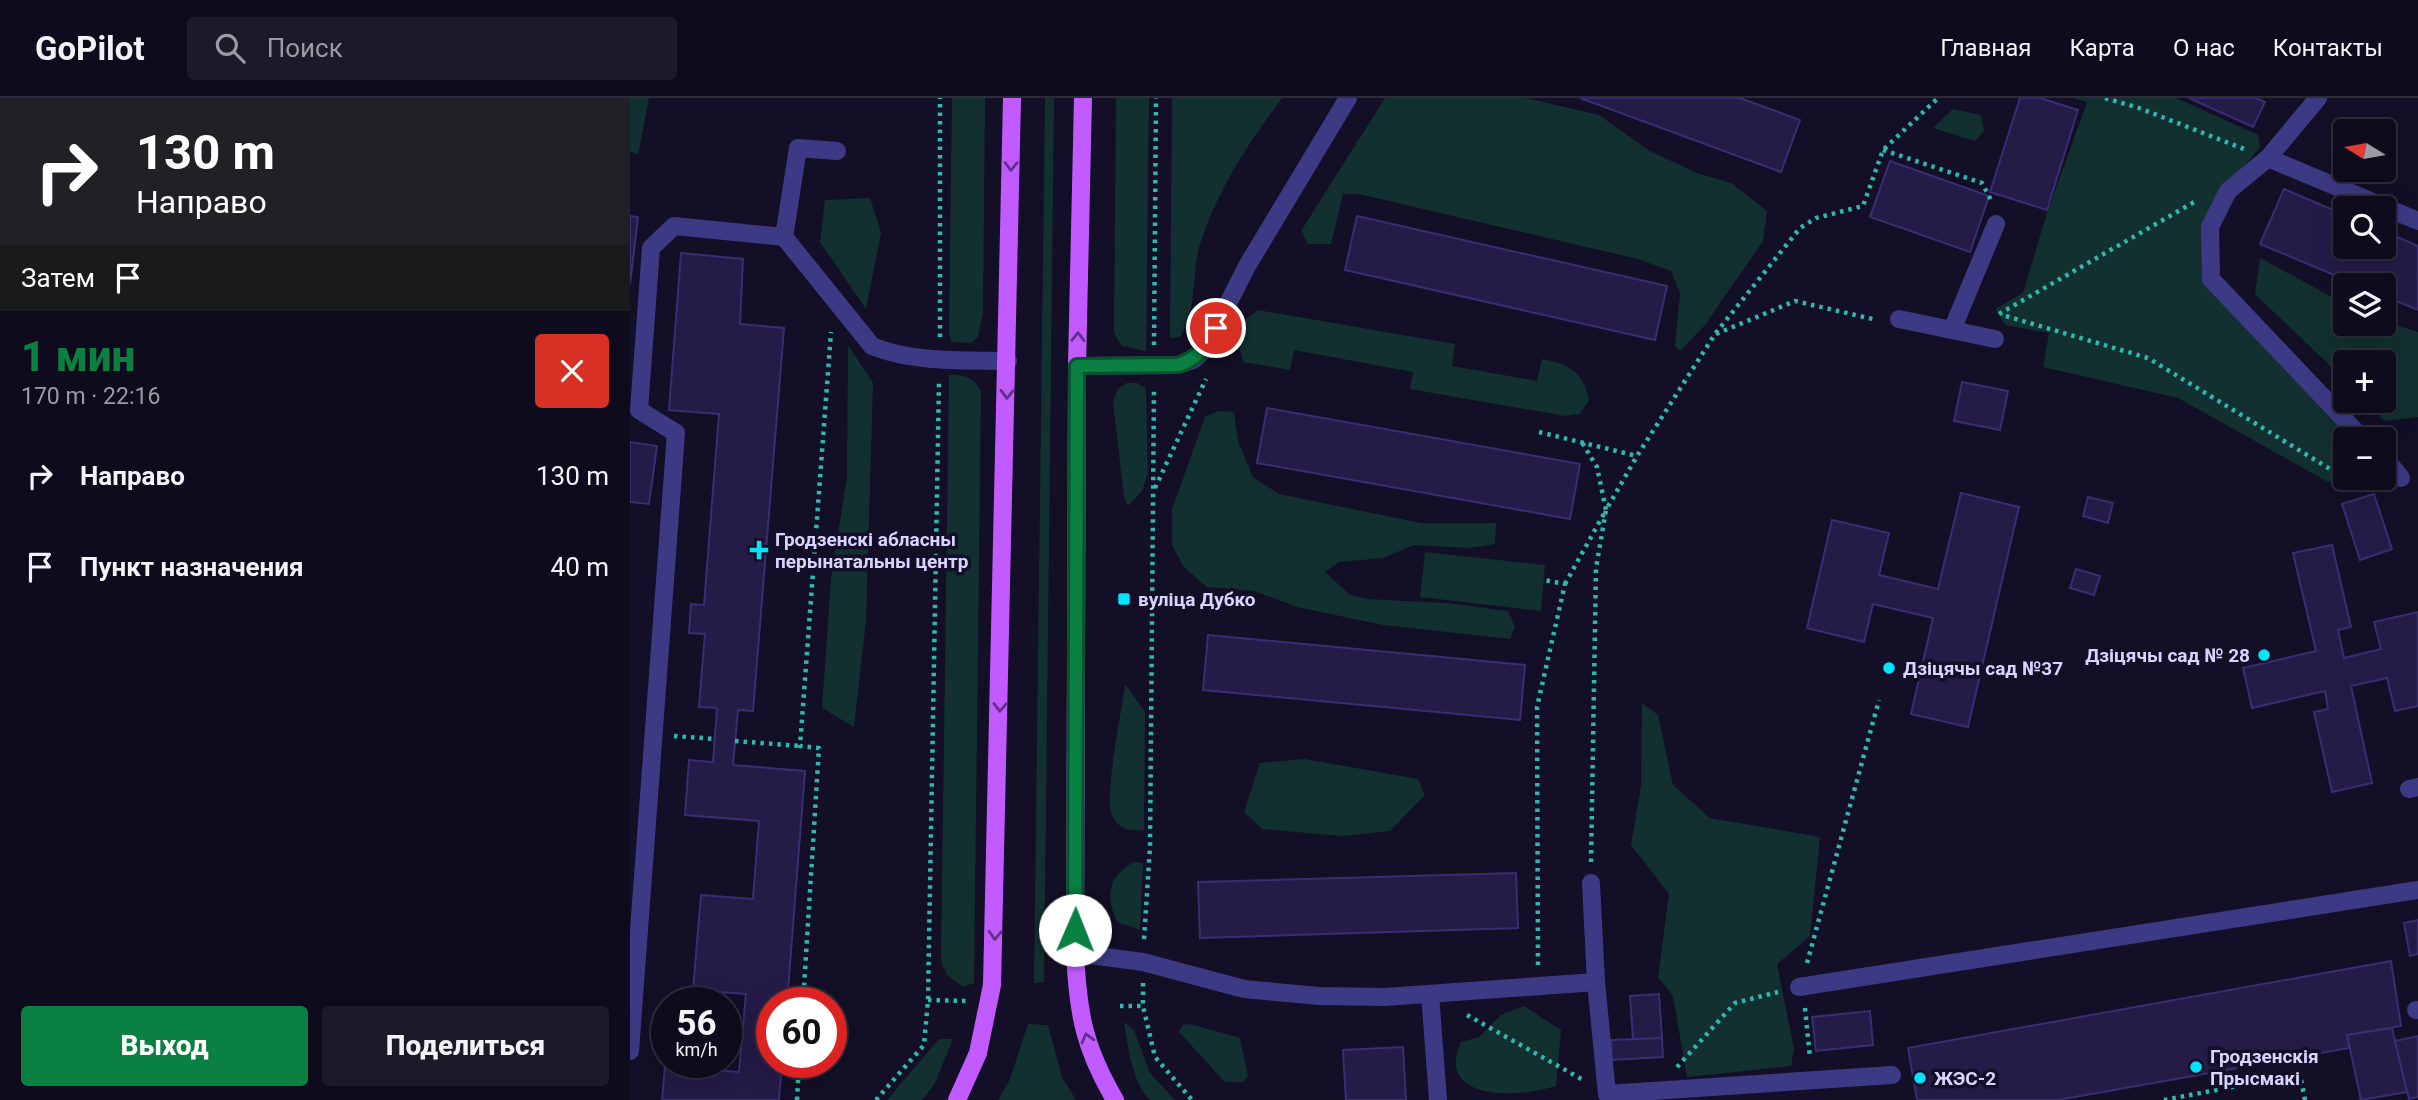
<!DOCTYPE html>
<html lang="ru">
<head>
<meta charset="utf-8">
<style>
  body { margin:0; font-family:Roboto,sans-serif; background:#1c1929; color:#f1f3f6; height:100vh; display:flex; flex-direction:column; font-size:26px; white-space:nowrap }
  * { box-sizing:border-box; margin:0 }
  p { font-size:23px; color:#9b9ba3 }
  .icon { flex:none; width:38px; height:38px; fill:none; stroke:currentColor; stroke-width:2; stroke-linecap:round; stroke-linejoin:round }
  .map { position:relative; flex:1; overflow:hidden }
  .details { display:flex; flex-direction:column; background:#0e0b1c; width:630px }
  .details>* { flex:none }
  .top-card { background:#202124; color:#fff; overflow:hidden }
  .needle { width:46px; rotate:281deg }
  .buttons { position:absolute; left:1703px; top:21px; display:grid; gap:14px }
  .buttons a { display:grid; place-items:center; width:63px; height:63px; border-radius:7px; background:#0e0b1c; box-shadow:0 7px 28px #0002,0 0 0 2px #2e2b3b; font-size:35px }
  .speed { position:absolute; left:21px; top:889px; display:flex; gap:14px; font-size:35px; font-weight:700; text-align:center }
  .speed>* { display:grid; place-content:center; width:91px; height:91px; border-radius:50%; background:#0e0b1c; box-shadow:0 7px 28px #0002,0 0 0 2px #2e2b3b; line-height:1 }
  .speed small { font-size:18px; font-weight:400 }
  .speed .limit { border:10px solid #d22; background:#fff; color:#111 }
  .pin { position:absolute; display:grid; place-items:center; width:60px; height:60px; color:#fff; margin:-30px; border:4px solid #fff; border-radius:50%; box-shadow:0 2px 7px #0007 }
  .me { position:absolute; width:77px; margin:-38px; rotate:1deg; stroke-linejoin:round; filter:drop-shadow(0 0 5px #0008) }
  .turn { display:flex; align-items:center; gap:24px; height:147px; padding:0 21px; font-size:32px }
  .turn .icon { width:91px; height:91px; stroke-width:2.5 }
  .turn b { display:block; font-size:49px; line-height:60px }
  .then { display:flex; align-items:center; height:66px; padding:0 21px; background:#0003; gap:14px; font-size:26px }
  .round { display:grid; place-items:center; flex:none; width:74px; height:74px; border-radius:7px; background:#1c1929 }
  .head { display:flex; align-items:center; justify-content:space-between; height:119px; padding:0 21px }
  h1 { font-size:42px; font-weight:800; line-height:52px; color:#0b8043 }
  .primary-button { display:flex; gap:14px; margin-top:auto; padding:14px 21px }
  .primary-button a { flex:1; height:80px; border-radius:7px; background:#0b8043; color:#fff; font-size:28px; font-weight:800; line-height:80px; text-align:center }
  .primary-button a+a { background:#1c1929; color:#f1f3f6 }
  ul { padding:0; list-style:none }
  li { display:flex; align-items:center; gap:21px; height:91px; padding:0 21px }
  li div { flex:1 }
  li b { display:block; font-size:26px }
  li em { font-style:normal }
  header { display:flex; align-items:center; gap:42px; box-sizing:border-box; height:98px; padding:0 35px; background:#0e0b1c; border-bottom:2px solid #2e2b3b }
  header strong { font-size:33px }
  nav { display:flex; gap:38px; margin-inline-start:auto; font-size:24px }
  .search { width:490px; height:63px; background:#1c1929; display:flex; align-items:center; gap:18px; box-sizing:border-box; padding:0 24px; border-radius:7px; color:#9b9ba3; font-size:26px }
  main { display:flex; flex:1; min-height:0 }
  .map>svg:first-child { display:block }
</style>
</head>
<body>
<header>
<strong>GoPilot</strong>
<div class="search"><svg class="icon" aria-label="search" viewBox="0 0 24 24"><circle cx="10" cy="10" r="6"/><path d="M15 15l6 6"/></svg>Поиск</div>
<nav><a>Главная</a><a>Карта</a><a>О нас</a><a>Контакты</a></nav>
</header>
<main>
<section class="details">
<div class="top-card">
<div class="turn"><svg class="icon" aria-label="right" viewBox="0 0 24 24"><path d="M7 20v-9h11M14 6l5 5-5 5"/></svg><div><b>130 m</b>Направо</div></div>
<div class="then">Затем<svg class="icon" aria-label="arrive" viewBox="0 0 24 24"><path d="M6 21V4h12l-3 4 3 4H6"/></svg></div>
</div>
<div class="head"><div><h1>1 мин</h1><p>170 m · 22:16</p></div><a class="round" style="background:#d93025;color:#fff"><svg class="icon" aria-label="close" viewBox="0 0 24 24"><path d="M6 6l12 12M18 6L6 18"/></svg></a></div>
<ul>
<li><svg class="icon" aria-label="right" viewBox="0 0 24 24"><path d="M7 20v-9h11M14 6l5 5-5 5"/></svg><div><b>Направо</b></div><em>130 m</em></li>
<li><svg class="icon" aria-label="arrive" viewBox="0 0 24 24"><path d="M6 21V4h12l-3 4 3 4H6"/></svg><div><b>Пункт назначения</b></div><em>40 m</em></li>
</ul>
<div class="primary-button"><a>Выход</a><a>Поделиться</a></div>
</section>
<div class="map">
<svg width="1788" height="1002" viewBox="0 0 1788 1002">
  <rect width="100%" height="100%" fill="#130f26"/>
  <!-- green -->
  <g fill="#12302f">
    <polygon points="0,0 19,0 8,57 0,53"/>
    <polygon points="322,0 355,0 353,215 348,239 341,245 322,244 319,237"/>
    <polygon points="415,0 424,0 414,884 404,885"/>
    <polygon points="486,0 519,0 516,253 492,248 484,235"/>
    <path d="M542 0H652C619 44 590 88 572 140 560 173 569 209 550 239L540 240Z"/>
    <polygon points="755,0 896,0 969,17 1018,52 1067,75 1101,85 1137,113 1133,143 1075,227 1050,253 1045,248 1050,195 1041,173 1008,161 729,96 713,96 701,146 678,146 671,133"/>
    <polygon points="1443,0 1546,0 1628,37 1630,49 1588,101 1576,182 1726,341 1715,341 1715,380 1725,380 1698,384 1548,300 1413,269 1419,235 1375,227 1365,211 1393,195 1416,118 1457,4"/>
    <polygon points="1323,11 1351,17 1354,33 1345,43 1303,30"/>
    <polygon points="240,100 251,135 236,211 190,144 195,102"/>
    <polygon points="1630,160 1715,206 1715,226 1754,226 1754,223 1788,234 1788,319 1754,323 1735,303 1754,303 1754,264 1715,264 1715,282 1625,196"/>
    <path d="M628 212 825 246 822 268 907 283 912 261C939 266 954 274 959 302L950 316 935 318 780 291 783 274 664 252 660 272 613 264 607 239 617 220Z"/>
    <polygon points="218,247 243,285 236,523 224,629 192,610 201,480 217,379"/>
    <path d="M319 277C335 277 343 279 351 293L344 885 333 889 317 877 311 863Z"/>
    <polygon points="497,285 507,285 516,290 518,376 512,393 498,408 494,399 483,304 488,290"/>
    <polygon points="588,313 604,314 608,343 623,379 649,396 791,425 866,425 865,446 838,450 783,447 754,460 709,464 695,474 720,497 737,501 817,505 878,513 885,529 880,541 753,527 667,509 624,493 577,489 554,469 542,447 542,411 575,319"/>
    <polygon points="795,454 915,467 911,513 790,499"/>
    <path d="M495 586 515 614 514 732C501 734 488 731 482 717 474 696 492 613 495 586Z"/>
    <polygon points="1012,605 1028,617 1043,687 1080,720 1190,739 1180,838 1147,866 1164,951 1161,968 1057,979 1043,898 1028,879 1039,796 1001,747 1011,688"/>
    <polygon points="675,661 788,681 795,697 760,733 712,738 632,731 614,714 630,665"/>
    <path d="M504 764 513 765 510 832 487 824C475 798 478 778 504 764Z"/>
    <path d="M894 908 931 932 926 988C885 1001 805 1002 831 944L849 939 871 917Z"/>
    <path d="M494 924 504 932 520 975 545 1002H520C502 985 498 948 494 924Z"/>
    <polygon points="398,926 418,927 432,979 446,1002 368,1002 380,981"/>
    <polygon points="560,926 610,940 618,977 613,984 595,984 549,934 553,927"/>
    <polygon points="309,941 323,941 304,987 292,1002 257,1002"/>
  </g>
  <!-- building -->
  <g fill="#241b47" stroke="#3b2d73" stroke-width="2">
    <polygon points="950,0 1110,0 1170,22 1151,74"/>
    <polygon points="1390,0 1410,0 1448,12 1417,112 1360,94"/>
    <polygon points="1559,0 1626,0 1635,4 1623,29"/>
    <polygon points="1260,63 1359,98 1340,154 1240,119"/>
    <polygon points="1654,91 1715,117 1715,149 1754,149 1754,133 1788,148 1788,212 1754,198 1754,187 1728,187 1630,146"/>
    <polygon points="0,118 8,119 0,186"/>
    <polygon points="727,118 1037,188 1025,242 715,172"/>
    <polygon points="51,155 113,161 110,226 154,230 123,613 108,612 103,667 175,673 157,905 142,905 142,964 152,964 149,1002 32,1002 35,968 109,974 116,896 63,892 71,797 123,801 129,723 55,717 59,662 83,664 87,610 69,609 75,536 59,535 61,506 74,507 89,316 39,312"/>
    <polygon points="1332,284 1378,293 1370,332 1324,323"/>
    <polygon points="637,310 950,366 940,421 627,365"/>
    <polygon points="0,344 27,348 19,406 0,404"/>
    <polygon points="1331,395 1389,409 1338,629 1281,616 1303,520 1243,506 1234,544 1177,530 1202,422 1259,435 1249,477 1308,491"/>
    <polygon points="1744,396 1762,451 1730,462 1712,406"/>
    <polygon points="1458,399 1483,405 1478,425 1453,418"/>
    <polygon points="1702,447 1721,529 1708,532 1714,560 1751,551 1744,524 1788,514 1788,608 1765,613 1757,580 1721,588 1742,685 1702,694 1684,614 1698,611 1695,593 1622,610 1613,570 1686,553 1663,455"/>
    <polygon points="1446,471 1470,478 1464,497 1440,490"/>
    <polygon points="578,537 895,567 890,622 573,592"/>
    <polygon points="886,775 888,830 570,840 568,784"/>
    <polygon points="1788,822 1788,856 1780,858 1774,825"/>
    <polygon points="1761,863 1771,928 1717,937 1719,950 1428,1002 1287,1002 1278,950"/>
    <polygon points="1029,896 1032,940 1003,941 1000,898"/>
    <polygon points="1240,913 1243,947 1186,953 1182,919"/>
    <polygon points="1762,930 1777,994 1731,1002 1717,937"/>
    <polygon points="1788,938 1788,999 1779,1001 1765,943"/>
    <polygon points="1032,940 1033,959 982,962 981,942"/>
    <polygon points="773,949 776,1002 716,1002 713,952"/>
  </g>
  <g fill="none" stroke-linecap="round" stroke-linejoin="round">
    <!-- path -->
    <g stroke="#2fb8b0" stroke-width="4.5" stroke-dasharray="3.5 5" stroke-linecap="butt">
      <polyline points="1475,0 1509,10 1614,51"/>
      <polyline points="1253,52 1352,85 1362,104"/>
      <polyline points="1369,216 1566,103"/>
      <polyline points="1376,218 1518,260 1700,371 1715,368"/>
      <polyline points="1086,236 1165,203 1247,222"/>
      <polyline points="310,239 310,0"/>
      <polyline points="524,247 526,0"/>
      <polyline points="909,334 1007,358"/>
      <polyline points="525,390 576,281"/>
      <polyline points="935,486 976,412 967,369 951,343"/>
      <polyline points="44,638 85,641"/>
      <polyline points="105,643 170,648"/>
      <polyline points="961,764 966,470 976,412 1007,358 1085,236 1170,130 1186,120 1233,108 1253,52 1308,0"/>
      <polyline points="514,841 520,749 524,290"/>
      <polyline points="1177,865 1249,602"/>
      <polyline points="908,867 907,609 935,486 914,482"/>
      <polyline points="513,885 513,908 525,959 562,1002"/>
      <polyline points="298,902 338,903"/>
      <polyline points="173,905 189,650 170,648 201,234"/>
      <polyline points="490,908 513,908"/>
      <polyline points="1175,910 1180,960"/>
      <polyline points="837,917 955,983"/>
      <polyline points="1047,969 1105,905 1148,894"/>
      <polyline points="167,1002 169,964"/>
      <polyline points="246,1002 294,947 298,902 309,282"/>
      <polyline points="1534,1002 1670,976 1675,1002"/>
    </g>
    <!-- service -->
    <g stroke="#3d3a85" stroke-width="18">
      <polyline points="1688,0 1638,60 1598,93 1580,129 1581,181 1733,341"/>
      <polyline points="1638,60 1788,123"/>
      <polyline points="154,139 168,50 207,53"/>
      <polyline points="1269,221 1322,232 1366,126"/>
      <polyline points="1322,232 1365,241"/>
      <polyline points="447,268 548,267 563,262 575,251 617,168 718,0"/>
      <polyline points="1754,359 1771,380"/>
      <polyline points="1779,691 1788,689"/>
      <polyline points="961,785 966,884"/>
      <polyline points="445,855 513,864 614,891 689,898 755,899 966,884 977,996 1262,977"/>
      <polyline points="1169,889 1788,792"/>
      <polyline points="800,896 808,1002"/>
      <polyline points="1786,912 1788,912"/>
      <path d="M0 953 46 335 9 312 21 150 44 128 154 139 242 248C283 265 333 262 378 263"/>
    </g>
    <!-- primary -->
    <g stroke="#c25bff" stroke-width="18">
      <path d="M453 0 447 268 445 855C448 916 454 949 485 1002"/>
      <polyline points="327,1002 348,955 362,887 382,0"/>
    </g>
  </g>
  <!-- one-way arrows -->
  <defs><path id="oneway-chevron" d="M-2-3.5L2.5 0L-2 3.5" fill="none" stroke-width="1.6" stroke-linecap="round" stroke-linejoin="round" transform="scale(1.75)"/></defs>
  <g stroke="#623188">
    <use href="#oneway-chevron" transform="translate(381 68) rotate(91)"/>
    <use href="#oneway-chevron" transform="translate(448 239) rotate(-89)"/>
    <use href="#oneway-chevron" transform="translate(377 296) rotate(91)"/>
    <use href="#oneway-chevron" transform="translate(370 609) rotate(91)"/>
    <use href="#oneway-chevron" transform="translate(365 837) rotate(93)"/>
    <use href="#oneway-chevron" transform="translate(457 940) rotate(-105)"/>
  </g>
  <g fill="none" stroke-linecap="round" stroke-linejoin="round">
    <defs>
      <path id="route" d="M445 832 447 268 548 267C569 260 576 249 586 230"/>
    </defs>
    <!-- route casing -->
    <use href="#route" stroke="#07532c" stroke-width="18"/>
    <!-- route -->
    <use href="#route" stroke="#0b8043" stroke-width="12"/>
  </g>
  <!-- markers -->
  <g fill="#00e5ff" stroke="#130f26" stroke-width="2.5">
    <path d="M125.5 441.5h7v7h7v7h-7v7h-7v-7h-7v-7h7z"/>
    <rect x="487" y="494" width="14" height="14" rx="3.5"/>
    <circle cx="1634" cy="557" r="7"/>
    <circle cx="1259" cy="570" r="7"/>
    <circle cx="1566" cy="969" r="7"/>
    <circle cx="1290" cy="980" r="7"/>
  </g>
  <g text-anchor="middle" stroke-width="7" stroke-linejoin="round" paint-order="stroke">
    <!-- poi labels -->
    <g font-size="19" font-weight="bold" fill="#d9d4ff" stroke="#130f26" text-anchor="start">
      <text x="145" y="448">Гродзенскі абласны<tspan x="145" dy="22">перынатальны центр</tspan></text>
      <text x="508" y="508">вуліца Дубко</text>
      <text x="1620" y="564" text-anchor="end">Дзіцячы сад № 28</text>
      <text x="1273" y="577">Дзіцячы сад №37</text>
      <text x="1580" y="965">Гродзенскія<tspan x="1580" dy="22">Прысмакі</tspan></text>
      <text x="1304" y="987">ЖЭС-2</text>
    </g>
  </g>
</svg>
<div class="buttons">
<a><svg class="needle" viewBox="-14 -14 28 28"><path d="M0-13l5 13h-10z" fill="#e53935"/><path d="M0 13l5-13h-10z" fill="#9b9ba3"/></svg></a>
<a><svg class="icon" aria-label="search" viewBox="0 0 24 24"><circle cx="10" cy="10" r="6"/><path d="M15 15l6 6"/></svg></a>
<a><svg class="icon" aria-label="layers" viewBox="0 0 24 24"><path d="M12 4l9 5-9 5-9-5zM3 14l9 5 9-5"/></svg></a>
<a>+</a>
<a>−</a>
</div>
<div class="speed"><div>56<small>km/h</small></div><div class="limit">60</div></div>
<div class="pin" style="left:586px;top:230px;background:#d93025"><svg class="icon" aria-label="arrive" viewBox="0 0 24 24"><path d="M6 21V4h12l-3 4 3 4H6"/></svg></div>
<svg class="me" style="left:445px;top:832px" viewBox="-20 -20 40 40"><circle r="19" fill="#fff"/><path d="M0-13L10 11 0 6-10 11z" fill="#0b8043"/></svg>
</div>
</main>
</body>
</html>
